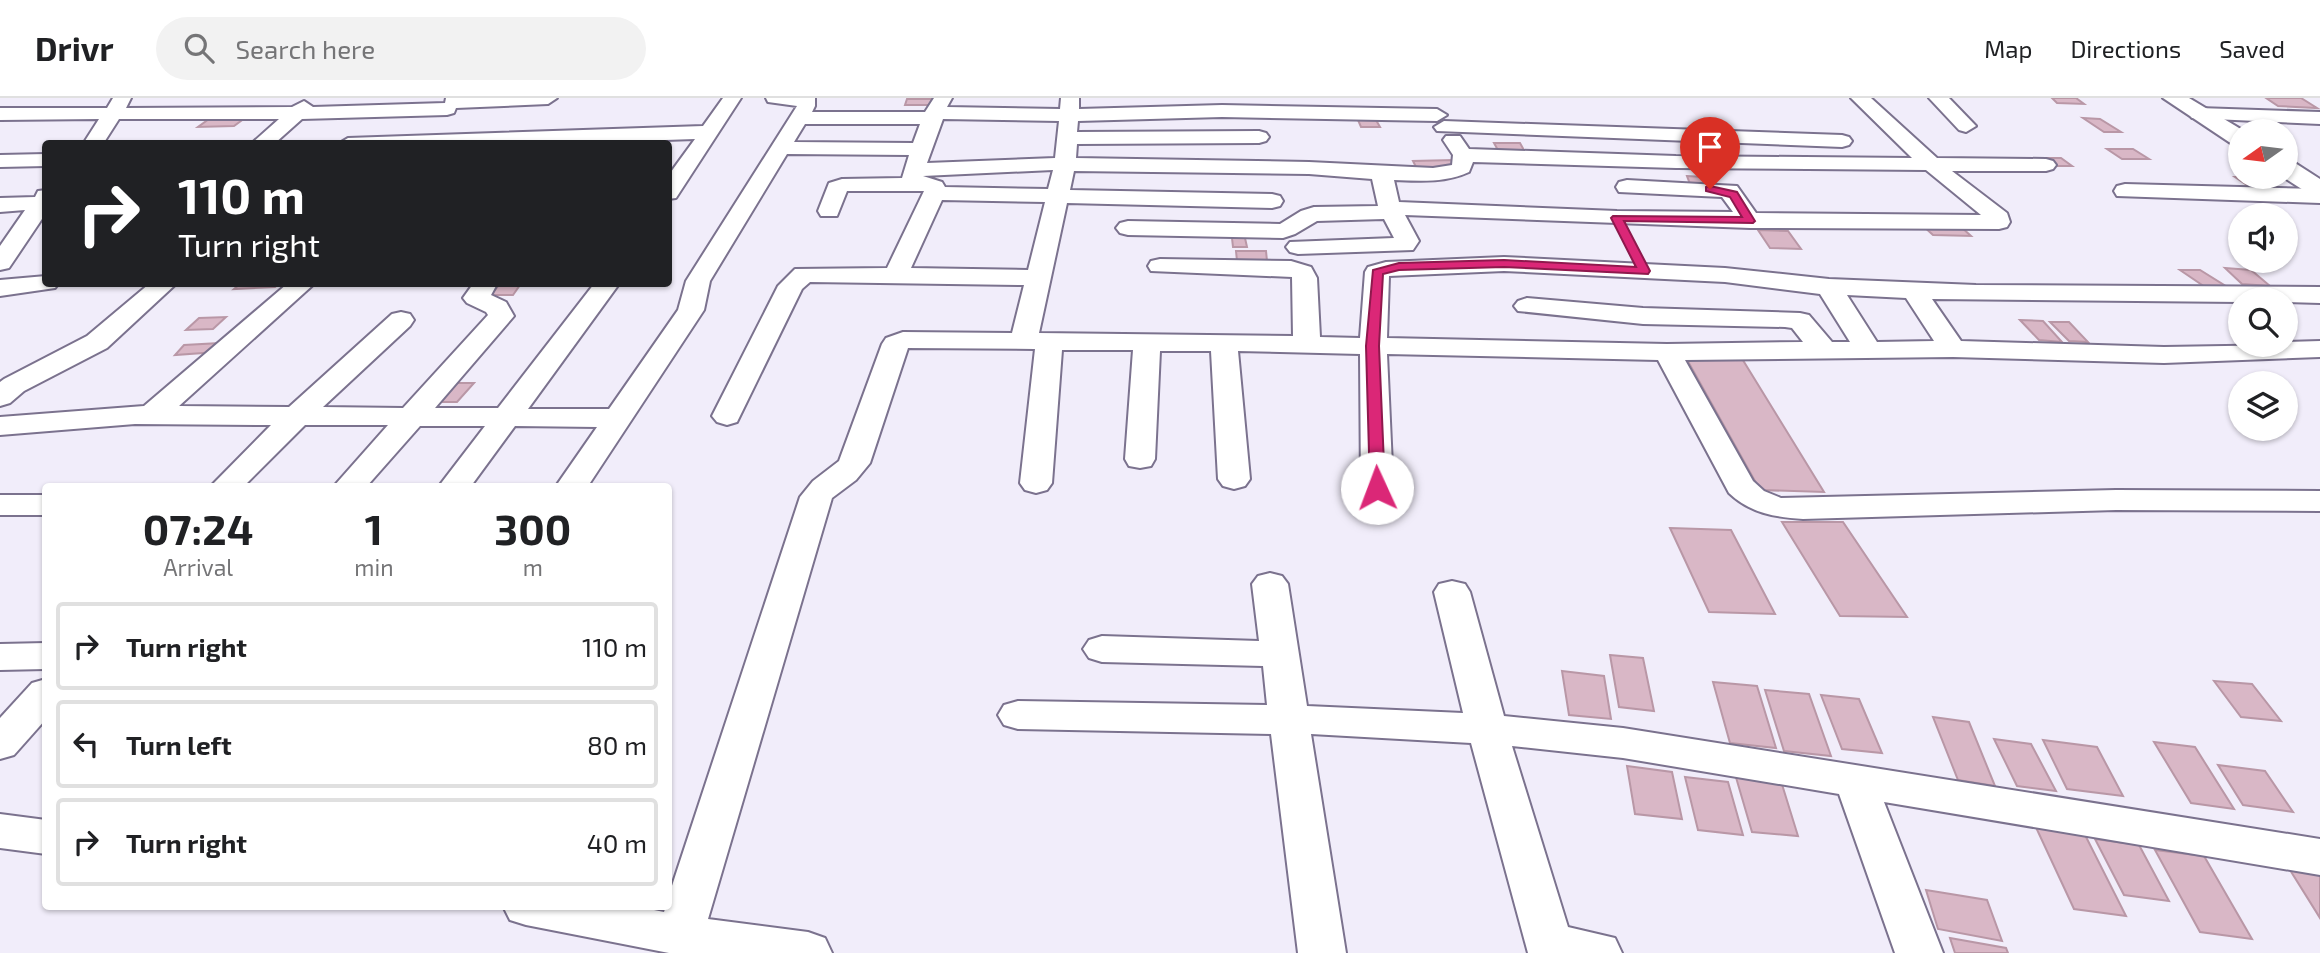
<!DOCTYPE html>
<html lang="en">
<head>
<meta charset="utf-8">
<style>
  body { margin:0; font-family:"Exo 2",sans-serif; background:#f2f2f2; color:#202124; height:100vh; display:flex; flex-direction:column; font-size:26px; white-space:nowrap }
  * { box-sizing:border-box; margin:0 }
  p { font-size:23px; color:#757577 }
  .icon { flex:none; width:38px; height:38px; fill:none; stroke:currentColor; stroke-width:2; stroke-linecap:round; stroke-linejoin:round }
  .map { position:relative; flex:1; overflow:hidden }
  .drawer { position:absolute; left:42px; top:385px; width:630px; height:427px; display:flex; flex-direction:column; background:#fff; border-radius:7px; box-shadow:0 2px 5px #0004 }
  .drawer>* { flex:none }
  .guide { position:absolute; left:42px; top:42px; width:630px; height:147px; border-radius:7px; box-shadow:0 2px 5px #0004; background:#202124; color:#fff; overflow:hidden }
  .needle { width:46px; rotate:256deg }
  .tools { position:absolute; left:2228px; top:21px; display:grid; gap:14px }
  .tools a { display:grid; place-items:center; width:70px; height:70px; border-radius:50%; background:#fff; box-shadow:0 2px 5px #0004; font-size:35px }
  .pin { position:absolute; display:grid; place-items:center; width:60px; height:60px; color:#fff; margin:-72px -30px; border-radius:50% 50% 50% 0; rotate:-45deg; box-shadow:0 0 7px #0007 }
  .pin .icon { rotate:45deg }
  .me { position:absolute; width:77px; margin:-38px; rotate:358deg; stroke-linejoin:round; filter:drop-shadow(0 0 5px #0008) }
  .turn { display:flex; align-items:center; gap:24px; height:147px; padding:0 21px; font-size:32px }
  .turn .icon { width:91px; height:91px; stroke-width:2.5 }
  .turn b { display:block; font-size:49px; line-height:60px }
  .eta { display:flex; justify-content:space-evenly; align-items:center; height:119px; text-align:center }
  .eta b { font-size:42px; font-weight:700; line-height:49px }
  ul { padding:0; list-style:none }
  li { display:flex; align-items:center; gap:21px; height:88px; margin:0 14px 10px; padding:0 7px; border:4px solid #e0e0e0; border-radius:7px }
  li div { flex:1 }
  li b { display:block; font-size:26px }
  li em { font-style:normal }
  header { display:flex; align-items:center; gap:42px; box-sizing:border-box; height:98px; padding:0 35px; background:#fff; border-bottom:2px solid #e0e0e0 }
  header strong { font-size:33px }
  nav { display:flex; gap:38px; margin-inline-start:auto; font-size:24px }
  .search { width:490px; height:63px; background:#f2f2f2; display:flex; align-items:center; gap:18px; box-sizing:border-box; padding:0 24px; border-radius:38px; color:#757577; font-size:26px }
  .map>svg:first-child { display:block }
</style>
</head>
<body>
<header>
<strong>Drivr</strong>
<div class="search"><svg class="icon" aria-label="search" viewBox="0 0 24 24"><circle cx="10" cy="10" r="6"/><path d="M15 15l6 6"/></svg>Search here</div>
<nav><a>Map</a><a>Directions</a><a>Saved</a></nav>
</header>
<div class="map">
<svg width="2320" height="855" viewBox="0 0 2320 855">
  <rect width="100%" height="100%" fill="#f1edfa"/>
  <!-- building -->
  <g fill="#d9b7c6" stroke="#b997a6" stroke-width="2">
    <polygon points="2052,0 2076,0 2084,6 2057,5"/>
    <polygon points="2266,0 2301,0 2317,10 2278,8"/>
    <polygon points="907,1 936,1 933,7 905,7"/>
    <polygon points="245,20 234,28 198,29 209,21"/>
    <polygon points="2083,20 2100,21 2121,34 2104,34"/>
    <polygon points="1358,22 1376,22 1380,29 1361,29"/>
    <polygon points="1494,45 1520,45 1525,54 1499,54"/>
    <polygon points="2107,51 2133,51 2149,61 2122,61"/>
    <polygon points="2042,60 2061,60 2072,68 2053,68"/>
    <polygon points="1454,62 1459,70 1417,71 1413,63"/>
    <polygon points="1687,78 1703,79 1707,86 1690,86"/>
    <polygon points="2235,79 2254,79 2275,94 2256,93"/>
    <polygon points="1922,127 1959,127 1971,138 1933,137"/>
    <polygon points="1758,132 1788,133 1801,151 1770,150"/>
    <polygon points="1232,140 1245,140 1247,149 1233,149"/>
    <polygon points="1236,153 1266,153 1267,163 1237,163"/>
    <polygon points="2225,170 2251,172 2270,188 2242,186"/>
    <polygon points="2180,172 2200,172 2232,192 2211,193"/>
    <polygon points="240,186 279,186 275,189 234,191"/>
    <polygon points="499,187 520,187 513,197 491,197"/>
    <polygon points="226,219 213,231 186,232 199,220"/>
    <polygon points="2020,222 2043,223 2062,244 2039,242"/>
    <polygon points="2050,224 2069,224 2088,244 2069,243"/>
    <polygon points="240,244 231,253 175,257 184,247"/>
    <polygon points="1685,258 1741,259 1824,394 1760,392"/>
    <polygon points="451,285 474,285 457,304 434,304"/>
    <polygon points="1782,424 1843,424 1907,519 1840,518"/>
    <polygon points="1670,430 1731,432 1775,516 1709,514"/>
    <polygon points="1610,557 1643,560 1654,613 1619,609"/>
    <polygon points="1562,573 1604,578 1611,621 1569,617"/>
    <polygon points="2214,583 2252,586 2281,623 2241,619"/>
    <polygon points="1713,584 1757,588 1776,650 1730,645"/>
    <polygon points="1765,592 1809,596 1831,658 1784,653"/>
    <polygon points="1821,597 1859,601 1882,655 1842,651"/>
    <polygon points="1933,619 1969,624 1995,688 1958,682"/>
    <polygon points="1994,641 2031,646 2056,693 2017,688"/>
    <polygon points="2043,642 2097,649 2123,698 2067,691"/>
    <polygon points="2154,644 2195,649 2234,711 2191,705"/>
    <polygon points="2218,667 2265,673 2293,714 2243,707"/>
    <polygon points="1627,668 1672,674 1682,721 1635,716"/>
    <polygon points="1735,676 1780,680 1798,738 1752,734"/>
    <polygon points="1685,679 1728,684 1743,737 1698,732"/>
    <polygon points="2033,723 2081,729 2126,818 2074,811"/>
    <polygon points="2095,741 2139,747 2169,803 2124,797"/>
    <polygon points="2155,752 2204,758 2252,841 2200,834"/>
    <polygon points="2290,772 2320,776 2320,820"/>
    <polygon points="1926,792 1987,802 2002,843 1938,831"/>
    <polygon points="1950,840 2006,850 2008,855 1955,855"/>
  </g>
  <g fill="none" stroke-linecap="round" stroke-linejoin="round">
    <defs>
      <g id="minor">
        <polygon points="113,0 131,0 126,10 292,9 304,3 313,9 445,5 446,0 557,0 548,6 456,10 454,15 447,17 302,21 274,46 251,46 279,21 119,21 103,46 83,46 99,21 0,22 0,10 107,10"/>
        <polygon points="723,0 741,0 676,100 668,101 668,78 695,41 545,46 338,46 348,40 703,28"/>
        <path d="M766 0H815V8L812 14H925L934 0H952L947 9 1060 11 1061 0H1079V11L1222 7 1437 11 1447 17 1437 23 1222 19 1078 23 1077 34 1259 33 1266 35 1269 39 1266 43 1259 45 1077 46 1076 60 1309 64 1433 70 1452 67 1453 57 1443 42 1446 38H1460L1469 51 1676 58 1912 60 1851 0H1871L1937 60 2046 61 2053 63 2056 67 2053 71 2046 73H1952L2007 115 2010 124 2007 129 1999 131 1750 130 1405 117 1419 143 1413 152 1298 156 1290 154 1286 149 1290 144 1394 140 1384 121 1317 123 1295 136 1283 140 1128 137 1120 135 1116 130 1120 125 1128 123 1280 126 1301 113 1314 109 1378 108 1372 81 1309 76 1074 73 1070 92 1272 96 1280 98 1283 103 1280 108 1272 110 1067 105 1039 235 1293 238 1292 179 1151 173 1148 168 1151 163 1160 161 1291 163 1311 169 1317 180 1320 239 1360 240 1365 174 1368 169 1386 164 1504 159 1725 170 1829 181 1976 187 2320 189V205L2286 204V201H2240V204L1932 201 1961 243 2164 249 2286 247V244L2320 243V259L2164 265 1953 259 1685 262 1753 383 1764 393 1781 400 2116 392 2320 393V413L2116 412 1803 421C1774 419 1750 415 1729 395L1658 262 1387 256 1393 390 1388 397 1377 400 1366 397 1361 390 1360 256 1238 253 1250 381 1245 388 1234 391 1223 388 1218 381 1211 253H1160L1155 361 1151 368 1140 370 1129 368 1125 361 1133 252H1062L1052 385 1047 392 1036 395 1025 392 1020 385 1035 251 908 250 870 365 856 382 832 400 708 821 808 834 825 840 832 855H669L526 827 510 822 503 808H634L664 814 666 808H668V800L800 399 813 383 839 363 882 246 886 240 903 234 1012 235 1024 187 810 184 802 191 737 324 727 327 717 324 712 318 778 188 795 171 887 170 924 93H847L837 118H821L818 113 829 85 842 81 902 80 909 57 787 56 710 183 704 212 588 388H556L597 329 515 328 471 388H439L485 328H420L367 388H334L388 327H305L244 388H211L271 327 135 326 0 337V319L144 308 287 186H314L179 308 289 309 392 216 401 214 410 216 414 222 410 228 323 309 403 310 488 217 486 214 467 205 463 200 473 186H497L491 197 506 204 514 218 435 310H498L594 186H619L528 311H609L678 212 686 183 797 8 768 4ZM943 21 1059 23 1055 60 927 65ZM805 26H920L913 45 794 44ZM1473 64 1676 70 1926 72 1981 117 1756 115 1737 88 1627 82 1619 84 1616 89 1619 94 1722 99 1733 114 1617 113 1399 104 1394 82C1420 83 1445 85 1469 74ZM1053 72 1048 91 945 89 942 84 923 78ZM942 102 1045 104 1028 172 911 170ZM1504 173 1725 184 1820 196 1850 244H1832L1809 217 1800 215 1643 210 1527 200 1518 203 1514 208 1518 213 1643 226 1785 229 1792 230 1803 244 1667 246 1387 240 1389 178ZM1847 197 1906 200 1934 243 1877 244Z"/>
        <polygon points="1929,0 1949,0 1976,28 1966,34 1959,32"/>
        <polygon points="2199,10 2320,14 2320,26 2192,20 2189,16"/>
        <polygon points="1444,23 1842,37 1849,39 1852,43 1849,47 1842,49 1437,33 1434,29"/>
        <polygon points="46,56 46,68 0,69 0,57"/>
        <polygon points="2125,86 2320,91 2320,105 2117,98 2114,93 2117,88"/>
        <polygon points="46,92 46,115 9,170 0,172 0,148 25,112 0,114 0,100 35,99 38,93"/>
        <polygon points="46,178 46,186 58,186 55,190 0,198 0,182"/>
        <polygon points="149,186 176,186 107,250 24,293 10,305 0,308 0,284 4,281 87,238"/>
        <rect x="0" y="397" width="46" height="20"/>
        <polygon points="1270,475 1282,478 1288,486 1307,608 1463,615 1434,494 1439,486 1452,483 1465,486 1470,494 1504,618 1623,630 2320,741 2320,777 1884,704 1943,855 1895,855 1839,696 1623,660 1512,648 1568,829 1615,840 1622,855 1528,855 1471,645 1311,636 1346,855 1298,855 1271,636 1018,631 1004,627 998,617 1004,607 1018,603 1267,607 1263,568 1102,564 1089,560 1083,551 1089,542 1102,538 1259,543 1252,486 1258,478"/>
        <polygon points="46,545 46,571 0,572 0,546"/>
        <polygon points="46,581 46,621 14,657 0,661 0,620 32,585"/>
        <polygon points="0,716 46,722 46,756 0,750"/>
      </g>
      <g id="secondary">
        <polygon points="2163,0 2189,0 2244,33 2240,33 2240,48 2232,46"/>
        <polygon points="2286,63 2295,65 2320,81 2320,100 2311,97 2283,79 2286,79"/>
      </g>
    </defs>
    <!-- minor casing -->
    <use href="#minor" stroke="#7b728e" stroke-width="4"/>
    <!-- secondary casing -->
    <use href="#secondary" stroke="#7b728e" stroke-width="4"/>
    <!-- minor -->
    <use href="#minor" fill="#fff" fill-rule="evenodd"/>
    <!-- secondary -->
    <use href="#secondary" fill="#fff" fill-rule="evenodd"/>
  </g>
  <!-- route -->
  <polygon fill="#db2777" stroke="#8e194d" stroke-width="2" points="1710,88 1737,94 1755,123 1753,125 1624,123 1650,173 1648,176 1504,169 1399,172 1383,176 1379,248 1385,390 1377,395 1372,393 1370,390 1366,248 1373,172 1399,165 1504,162 1636,169 1611,120 1613,118 1742,119 1730,99 1706,93 1706,89"/>
</svg>
<div class="tools">
<a><svg class="needle" viewBox="-14 -14 28 28"><path d="M0-13l5 13h-10z" fill="#e53935"/><path d="M0 13l5-13h-10z" fill="#757577"/></svg></a>
<a><svg class="icon" aria-label="sound" viewBox="0 0 24 24"><path d="M4 9h4l5-4v14l-5-4H4zM17 9q2 3 0 6"/></svg></a>
<a><svg class="icon" aria-label="search" viewBox="0 0 24 24"><circle cx="10" cy="10" r="6"/><path d="M15 15l6 6"/></svg></a>
<a><svg class="icon" aria-label="layers" viewBox="0 0 24 24"><path d="M12 4l9 5-9 5-9-5zM3 14l9 5 9-5"/></svg></a>
</div>
<div class="pin" style="left:1710px;top:91px;background:#d93025"><svg class="icon" aria-label="arrive" viewBox="0 0 24 24"><path d="M6 21V4h12l-3 4 3 4H6"/></svg></div>
<svg class="me" style="left:1377px;top:390px" viewBox="-20 -20 40 40"><circle r="19" fill="#fff"/><path d="M0-13L10 11 0 6-10 11z" fill="#db2777"/></svg>
<div class="guide">
<div class="turn"><svg class="icon" aria-label="right" viewBox="0 0 24 24"><path d="M7 20v-9h11M14 6l5 5-5 5"/></svg><div><b>110 m</b>Turn right</div></div>
</div>
<section class="drawer">
<div class="eta">
<div><b>07:24</b><p>Arrival</p></div>
<div><b>1</b><p>min</p></div>
<div><b>300</b><p>m</p></div>
</div>
<ul>
<li><svg class="icon" aria-label="right" viewBox="0 0 24 24"><path d="M7 20v-9h11M14 6l5 5-5 5"/></svg><div><b>Turn right</b></div><em>110 m</em></li>
<li><svg class="icon" aria-label="left" viewBox="0 0 24 24"><path d="M17 20v-9H6M10 6l-5 5 5 5"/></svg><div><b>Turn left</b></div><em>80 m</em></li>
<li><svg class="icon" aria-label="right" viewBox="0 0 24 24"><path d="M7 20v-9h11M14 6l5 5-5 5"/></svg><div><b>Turn right</b></div><em>40 m</em></li>
</ul>
</section>
</div>
</body>
</html>
